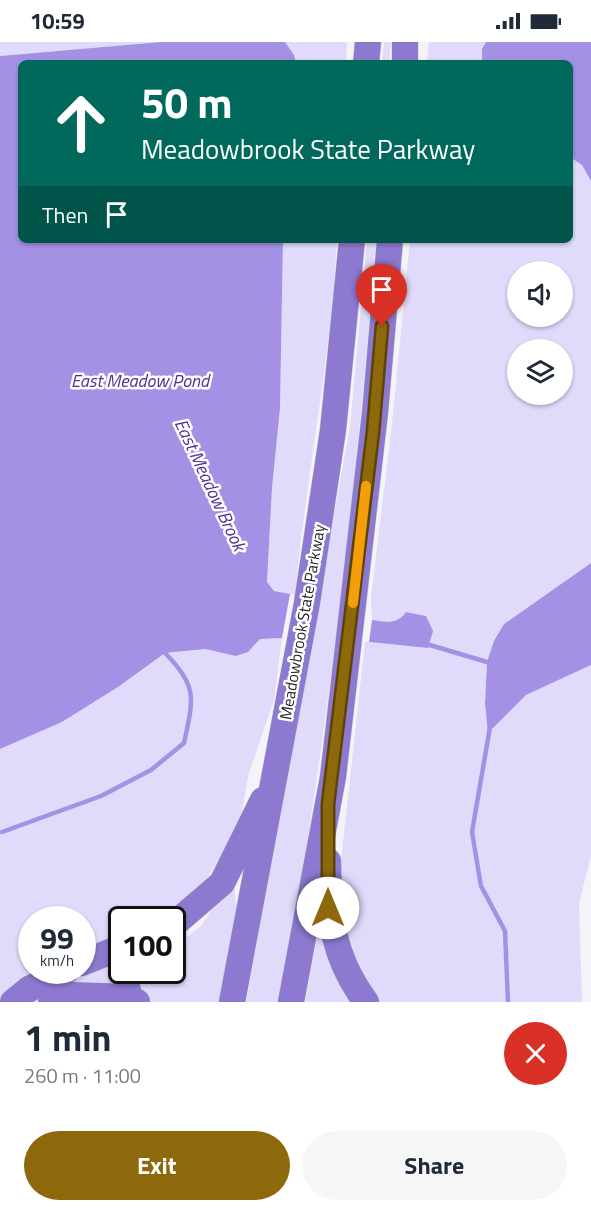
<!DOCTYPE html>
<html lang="en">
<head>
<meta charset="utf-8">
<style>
  body { margin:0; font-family:"Titillium Web",sans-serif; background:#f6f6f7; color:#1f2937; height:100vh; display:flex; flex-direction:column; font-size:22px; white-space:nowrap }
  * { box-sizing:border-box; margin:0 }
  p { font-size:20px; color:#747a83 }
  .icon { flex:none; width:33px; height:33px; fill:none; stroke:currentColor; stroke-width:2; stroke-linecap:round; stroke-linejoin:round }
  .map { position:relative; height:960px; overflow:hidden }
  .panel { display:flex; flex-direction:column; background:#fff; flex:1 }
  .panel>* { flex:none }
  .hud { position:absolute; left:18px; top:18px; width:555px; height:183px; border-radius:9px; box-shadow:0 2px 4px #0004; background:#00695c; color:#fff; overflow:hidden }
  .buttons { position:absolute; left:507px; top:219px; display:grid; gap:12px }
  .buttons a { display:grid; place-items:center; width:66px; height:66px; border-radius:50%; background:#fff; box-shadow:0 2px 4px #0004; font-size:30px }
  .speed { position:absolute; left:18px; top:864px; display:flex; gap:12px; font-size:30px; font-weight:700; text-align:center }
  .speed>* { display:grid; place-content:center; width:78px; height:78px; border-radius:50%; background:#fff; box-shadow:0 2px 4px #0004; line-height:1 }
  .speed small { font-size:15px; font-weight:400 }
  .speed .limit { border:3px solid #111; border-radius:9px; background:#fff; color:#111 }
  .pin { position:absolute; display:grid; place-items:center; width:51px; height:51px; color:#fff; margin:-62px -26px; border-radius:50% 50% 50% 0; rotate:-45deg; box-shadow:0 0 6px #0007 }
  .pin .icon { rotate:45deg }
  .me { position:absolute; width:66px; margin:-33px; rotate:0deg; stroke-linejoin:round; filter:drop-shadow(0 0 4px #0008) }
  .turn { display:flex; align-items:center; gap:21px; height:126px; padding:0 24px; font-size:27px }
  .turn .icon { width:78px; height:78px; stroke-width:2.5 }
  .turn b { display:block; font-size:42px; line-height:51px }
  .then { display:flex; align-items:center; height:57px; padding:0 24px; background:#0003; gap:12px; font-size:22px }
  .round { display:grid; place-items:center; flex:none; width:63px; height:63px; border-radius:32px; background:#f6f6f7 }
  .head { display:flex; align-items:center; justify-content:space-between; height:102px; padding:0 24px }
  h1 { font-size:36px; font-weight:700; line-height:45px }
  .button { display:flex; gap:12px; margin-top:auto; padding:12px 24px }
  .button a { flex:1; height:69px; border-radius:36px; background:#8e690c; color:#fff; font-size:24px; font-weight:700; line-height:69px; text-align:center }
  .button a+a { background:#f6f6f7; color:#1f2937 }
  .status { display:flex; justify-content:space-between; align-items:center; height:42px; padding:0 30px; background:#fff; direction:ltr }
  .status svg { height:16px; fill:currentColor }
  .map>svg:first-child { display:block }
</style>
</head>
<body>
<div class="status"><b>10:59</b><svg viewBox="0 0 49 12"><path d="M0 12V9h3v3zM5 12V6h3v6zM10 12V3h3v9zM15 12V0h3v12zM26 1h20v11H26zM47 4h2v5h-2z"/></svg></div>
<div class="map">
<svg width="591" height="960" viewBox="0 0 591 960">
  <rect width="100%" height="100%" fill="#f4f3f7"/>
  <!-- green -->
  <g fill="#e0dafb" fill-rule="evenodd">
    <polygon points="0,0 161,0 0,14"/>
    <polygon points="285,0 347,0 346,21 296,21 294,13"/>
    <polygon points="384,0 391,0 389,21 382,21"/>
    <polygon points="429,0 486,0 482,7 482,21 427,21"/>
    <path d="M570 115 582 123 591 139V521L504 582 487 620 485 662 488 690 526 653 591 623V814L579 861 582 960H376L343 894 340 828 365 600 427 606 426 574 406 570C397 583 385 580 372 578L371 556 392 382 410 198H570ZM518 230H562V274H518ZM518 308H562V352H518Z"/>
    <path d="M283 198H337C331 317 306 434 295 553L274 549 267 540 272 446 280 366Z"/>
    <path d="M367 198H376C356 454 326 708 280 960H246L350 385Z"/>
    <polygon points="282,596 274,658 248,734 240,782 206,838 187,857 157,877 122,878 121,895 83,911 82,878 32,878 32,928 47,929 4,960 0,960 0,707 62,680 118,645 165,611 205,607 236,614 248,610 260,597"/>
    <polygon points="234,835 236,869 219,960 150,960 142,954 134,929 172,928 173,906 201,884"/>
    <polygon points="323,865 354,960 305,960"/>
    <polygon points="121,916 120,948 27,960 80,932"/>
  </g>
  <!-- water -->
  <g fill="#a491e5">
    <polygon points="161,0 285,0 294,13 296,21 21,21 21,198 283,198 280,366 272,446 267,540 274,549 290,552 282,596 260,597 248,610 236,614 205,607 165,611 118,645 62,680 0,707 0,14"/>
    <polygon points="486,0 591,0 591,139 582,123 570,115 570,21 482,21 482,7"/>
    <polygon points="591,521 591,623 526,653 488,691 485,662 487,620 494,599 504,582"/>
    <path d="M406 570 426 574 433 589 428 606 369 600 372 578C385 580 397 583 406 570Z"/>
  </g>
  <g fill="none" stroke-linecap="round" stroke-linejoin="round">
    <!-- stream -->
    <g stroke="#a491e5" stroke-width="4.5">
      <polyline points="423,601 487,620"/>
      <polyline points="490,685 472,790 481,844 505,889 508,960"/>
      <path d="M2 790 101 754 151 728 184 701C193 658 199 645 165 611V607"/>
    </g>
    <defs>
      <g id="motorway">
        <polyline points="366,21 368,0"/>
        <polyline points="405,21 405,0"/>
        <path d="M328 819C329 875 332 914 366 960"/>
        <polyline points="172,884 222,841 263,758"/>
        <polyline points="82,921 122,905"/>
        <polyline points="124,928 129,955"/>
        <polyline points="13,960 29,947 67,928"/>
        <polyline points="51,960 71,953 129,955 137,960"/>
        <polyline points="232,960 307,561 333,388 352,198"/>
        <polyline points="291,960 333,735 375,371 390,198"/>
      </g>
    </defs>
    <!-- motorway casing -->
    <use href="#motorway" stroke="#cfcfcf" stroke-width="27"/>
    <!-- motorway -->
    <use href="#motorway" stroke="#8d79d0" stroke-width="26"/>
  </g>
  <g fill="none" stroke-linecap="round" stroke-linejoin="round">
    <defs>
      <polyline id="route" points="328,866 328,762 373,390 382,284"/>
    </defs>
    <!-- route casing -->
    <use href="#route" stroke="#5c4408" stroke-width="15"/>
    <!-- route -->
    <use href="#route" stroke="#8e690c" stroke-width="10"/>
    <!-- slow -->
    <polyline stroke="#f59e0b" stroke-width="10" points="353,561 366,444"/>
  </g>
  <g text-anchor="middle" stroke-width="5" stroke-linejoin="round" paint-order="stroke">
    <!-- street labels -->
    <g font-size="16" fill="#262527" stroke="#fff">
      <text transform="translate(302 580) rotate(-80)" y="6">Meadowbrook State Parkway</text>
    </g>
    <!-- water labels -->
    <g font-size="18" font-style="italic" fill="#503193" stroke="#fff">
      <text x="140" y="345">East Meadow Pond</text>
      <text transform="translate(210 443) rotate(65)" y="6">East Meadow Brook</text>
    </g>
  </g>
</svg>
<div class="buttons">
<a><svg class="icon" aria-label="sound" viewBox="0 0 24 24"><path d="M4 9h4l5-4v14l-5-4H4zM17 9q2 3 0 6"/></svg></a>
<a><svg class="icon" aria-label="layers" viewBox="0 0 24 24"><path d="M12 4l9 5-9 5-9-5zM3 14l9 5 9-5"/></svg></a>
</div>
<div class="speed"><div>99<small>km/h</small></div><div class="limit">100</div></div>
<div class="pin" style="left:382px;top:284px;background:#d93025"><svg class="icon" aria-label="arrive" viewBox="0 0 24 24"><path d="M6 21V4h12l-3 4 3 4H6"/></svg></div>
<svg class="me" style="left:328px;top:866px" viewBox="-20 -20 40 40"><circle r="19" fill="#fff"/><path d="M0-13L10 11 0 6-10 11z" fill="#8e690c"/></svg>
<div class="hud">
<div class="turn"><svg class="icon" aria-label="ahead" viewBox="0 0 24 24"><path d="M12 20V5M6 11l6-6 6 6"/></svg><div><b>50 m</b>Meadowbrook State Parkway</div></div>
<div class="then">Then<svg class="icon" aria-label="arrive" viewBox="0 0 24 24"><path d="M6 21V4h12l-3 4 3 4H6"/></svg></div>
</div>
</div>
<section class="panel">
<div class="head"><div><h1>1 min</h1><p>260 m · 11:00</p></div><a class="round" style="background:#d93025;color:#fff"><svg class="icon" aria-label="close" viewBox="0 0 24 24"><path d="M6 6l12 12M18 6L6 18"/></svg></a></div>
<div class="button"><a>Exit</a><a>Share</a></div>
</section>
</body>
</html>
